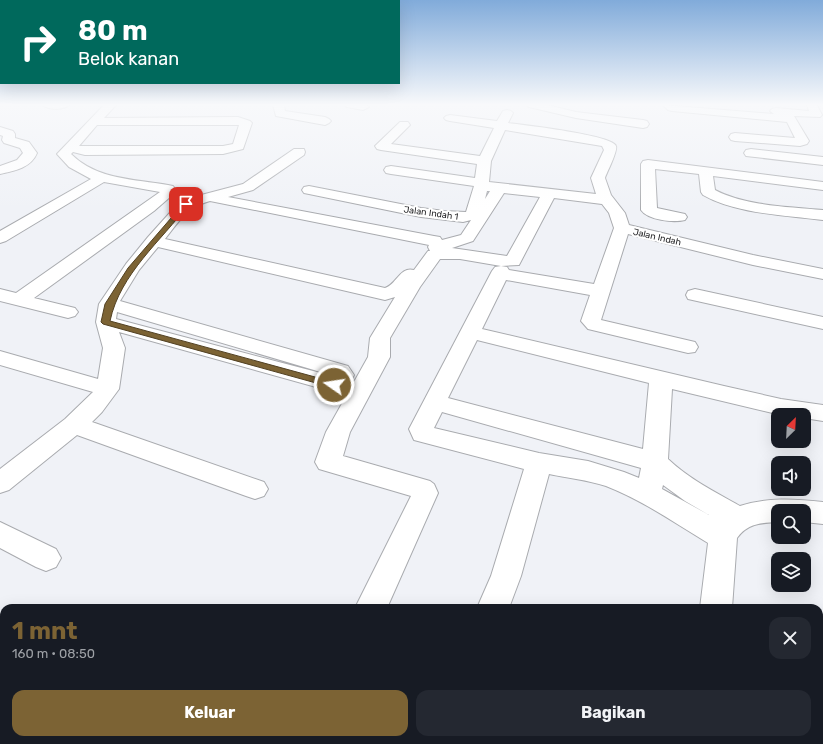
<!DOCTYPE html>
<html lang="id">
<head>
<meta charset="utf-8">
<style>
  body { margin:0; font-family:Rubik,sans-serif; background:#242831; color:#f1f3f6; height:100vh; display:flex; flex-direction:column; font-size:15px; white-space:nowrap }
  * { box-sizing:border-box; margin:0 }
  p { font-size:13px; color:#9ea1a6 }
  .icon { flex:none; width:22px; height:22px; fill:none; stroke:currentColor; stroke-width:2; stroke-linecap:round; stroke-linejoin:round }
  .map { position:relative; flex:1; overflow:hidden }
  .details { position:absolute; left:0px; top:604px; width:823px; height:140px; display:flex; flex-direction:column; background:#171b24; border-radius:12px 12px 0 0; box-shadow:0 4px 16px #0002 }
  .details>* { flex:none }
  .top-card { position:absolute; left:0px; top:0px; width:400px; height:84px; box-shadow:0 4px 16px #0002; background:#00695c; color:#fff; overflow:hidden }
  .needle { width:26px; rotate:24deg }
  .controls { position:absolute; left:771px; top:408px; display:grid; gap:8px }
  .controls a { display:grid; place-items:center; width:40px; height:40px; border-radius:8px; background:#171b24; box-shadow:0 4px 16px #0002; font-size:20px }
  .pin { position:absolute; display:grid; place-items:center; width:34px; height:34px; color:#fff; margin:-17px; border-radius:8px; box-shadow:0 2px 6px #0006 }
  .me { position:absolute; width:44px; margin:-22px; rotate:283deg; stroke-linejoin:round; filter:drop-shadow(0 0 3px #0008) }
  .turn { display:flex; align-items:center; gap:14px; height:84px; padding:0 12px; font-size:18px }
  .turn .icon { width:52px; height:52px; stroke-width:2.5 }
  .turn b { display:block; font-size:28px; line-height:34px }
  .round { display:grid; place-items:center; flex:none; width:42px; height:42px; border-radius:12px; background:#242831 }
  .head { display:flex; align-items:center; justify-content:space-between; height:68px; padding:0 12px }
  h1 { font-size:24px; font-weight:700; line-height:30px; color:#7c6334 }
  .primary-button { display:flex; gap:8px; margin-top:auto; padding:8px 12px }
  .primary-button a { flex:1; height:46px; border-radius:12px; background:#7c6334; color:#fff; font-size:16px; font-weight:700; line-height:46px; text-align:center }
  .primary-button a+a { background:#242831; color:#f1f3f6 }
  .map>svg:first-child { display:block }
</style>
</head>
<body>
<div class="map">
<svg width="823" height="744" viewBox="0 0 823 744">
  <rect width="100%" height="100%" fill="#f0f2f7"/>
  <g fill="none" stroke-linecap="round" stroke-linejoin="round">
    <defs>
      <g id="street">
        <path d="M43 105H69C64 110 48 110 43 105Z"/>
        <path d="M104 105H116L104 118 238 117 250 121 252 123 243 149 223 154 85 155 73 152 71 154C97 180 135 179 168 185L173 186 177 191 154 211 34 298 75 308 78 312 75 316 68 318 0 301V289L16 293 160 192 104 182 6 241 0 243V231L91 179 69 167 57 154ZM97 125H239L233 144 223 146H79Z"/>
        <polygon points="273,105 284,105 285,111 325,117 329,119 331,121 329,123 325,125 276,116"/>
        <polygon points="345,105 367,105 369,107 363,110 347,107"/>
        <polygon points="527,105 547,105 576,112 643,120 647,121 649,124 647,127 643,128 576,118 529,107"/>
        <polygon points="663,105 774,114 770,111 772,109 776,108 809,111 807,105 817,105 822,115 820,117 794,116 809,141 807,144 800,146 735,141 731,140 729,137 731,134 735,133 795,138 787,122 672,111 668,110"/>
        <path d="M507 110 511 111 513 113 508 123C523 125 613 135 616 146 618 151 607 172 605 178L611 195 625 213 629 225 753 255 823 269V279L753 265 628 234 601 320 695 342 698 347 695 352 688 353 588 329 581 321 590 295 506 280 482 329 724 386 781 399 823 405V421L804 418V415H781L672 389 668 459C689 479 715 492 740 506 767 497 796 499 823 502V524L804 522V511H778V522C761 523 748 523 737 538L732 608H700L708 543C675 523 642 500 606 486 587 480 568 478 549 474L521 576 509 608H477L491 576 524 469 414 440 409 429 492 271 495 267 501 266 460 259H440L420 287 390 338V357L350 432 343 456 430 481 434 484 438 493 387 608H355L411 496 319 469 315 462 326 432 368 357 370 338 395 297 385 300 158 247 139 270 120 301 348 366 354 375C349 385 345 389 334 392L119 332 125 348 119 389 102 412 92 422 264 482 268 489 264 496 255 499 246 496 77 435 9 490 0 493V469L65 419 93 392 0 365V351L98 379 103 348 96 322 99 304 126 264 148 237 175 207 186 199 243 184 294 149H304L305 152 304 155 253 190 228 197 434 236 440 237 442 240 461 235 471 220 463 222 421 217 309 194 304 193 302 190 304 187 309 186 421 208 444 211 466 212 474 186 391 174 386 173 384 170 386 167 391 166 475 178 477 164 381 150 377 149 375 146 400 122H408L410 125 391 144 480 156 494 128 450 121 446 120 444 118 446 116 450 115 497 121 503 111ZM505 130 602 146 604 150 591 178 596 194 489 182 491 161ZM487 191H490L485 199ZM504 193 540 197 507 256 452 248 473 241ZM554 198 602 204 609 213 614 228 594 284 509 270 507 267 501 266 519 265ZM210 201 429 245 428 247 430 251H428L414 270C400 266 397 284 385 288L165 239C180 220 186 208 210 201ZM117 312 314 370 332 376 116 319ZM477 340 649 383 643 449 448 398ZM442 412 641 468 639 478 624 472 588 461 539 453 434 428ZM663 485 685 501 709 515 662 489Z"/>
        <path d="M0 127 13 131 15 134V138L29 142 37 153C31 168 14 171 0 174V166L17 160 23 153 20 148 4 143 2 140 3 136 0 135Z"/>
        <polygon points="751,149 823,157 823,165 746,156 744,153 746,150"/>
        <path d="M648 160 823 182V190L713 176 715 190C745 206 790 207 823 210V220C785 215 736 214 703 195L701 192 699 174 655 169 657 208 685 214 687 217 685 220C673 223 648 220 641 210V164L643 161Z"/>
        <polygon points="695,289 823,317 823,329 688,299 686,295 688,291"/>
        <polygon points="0,522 56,549 61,558 56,567 46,571 36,567 0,548"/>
        <polygon points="221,740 260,740 258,744 219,744"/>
        <polygon points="329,740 373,740 375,744 331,744"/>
        <rect x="685" y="740" width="38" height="4"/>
      </g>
    </defs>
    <!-- street casing -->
    <use href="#street" stroke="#a9abaf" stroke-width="2"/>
    <!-- street -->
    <use href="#street" fill="#fff" fill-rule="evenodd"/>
  </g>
  <!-- sky -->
  <linearGradient id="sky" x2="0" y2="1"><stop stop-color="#81abda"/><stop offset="0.5" stop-color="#f8f9fb"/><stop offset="1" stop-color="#f8f9fb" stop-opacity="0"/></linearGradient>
  <rect width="823" height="209" fill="url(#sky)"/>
  <!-- route -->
  <path fill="#7c6334" stroke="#514022" d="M184 203 189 204C161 241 120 274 110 321L337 383 339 385 337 387 334 388 103 324 101 322 105 304 128 268Z"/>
  <g text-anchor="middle" stroke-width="4" stroke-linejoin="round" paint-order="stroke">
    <!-- far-street labels -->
    <g font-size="9" fill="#1e1e20" stroke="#fff">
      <text transform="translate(431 213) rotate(8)" y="3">Jalan Indah 1</text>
      <text transform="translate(657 237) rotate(13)" y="3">Jalan Indah</text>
    </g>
  </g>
</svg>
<div class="controls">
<a><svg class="needle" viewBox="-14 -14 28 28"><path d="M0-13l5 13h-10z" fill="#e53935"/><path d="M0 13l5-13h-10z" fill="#9ea1a6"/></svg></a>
<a><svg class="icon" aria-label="sound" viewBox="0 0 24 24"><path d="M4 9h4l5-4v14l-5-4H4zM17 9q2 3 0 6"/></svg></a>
<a><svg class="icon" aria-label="search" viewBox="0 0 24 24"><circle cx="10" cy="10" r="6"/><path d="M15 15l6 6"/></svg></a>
<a><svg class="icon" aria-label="layers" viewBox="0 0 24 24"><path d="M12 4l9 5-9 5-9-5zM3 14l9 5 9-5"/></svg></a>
</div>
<div class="pin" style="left:186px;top:204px;background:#d93025"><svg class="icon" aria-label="arrive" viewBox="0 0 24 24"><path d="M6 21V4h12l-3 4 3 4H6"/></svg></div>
<svg class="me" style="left:334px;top:385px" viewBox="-20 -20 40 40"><circle r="17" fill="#7c6334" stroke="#fff" stroke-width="3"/><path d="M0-11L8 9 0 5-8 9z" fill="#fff"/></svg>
<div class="top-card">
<div class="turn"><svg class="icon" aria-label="right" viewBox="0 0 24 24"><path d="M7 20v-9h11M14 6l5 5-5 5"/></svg><div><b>80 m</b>Belok kanan</div></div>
</div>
<section class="details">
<div class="head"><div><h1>1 mnt</h1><p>160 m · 08:50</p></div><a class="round"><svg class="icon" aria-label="close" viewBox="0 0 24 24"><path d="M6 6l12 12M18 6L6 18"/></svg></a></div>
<div class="primary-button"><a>Keluar</a><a>Bagikan</a></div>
</section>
</div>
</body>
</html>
